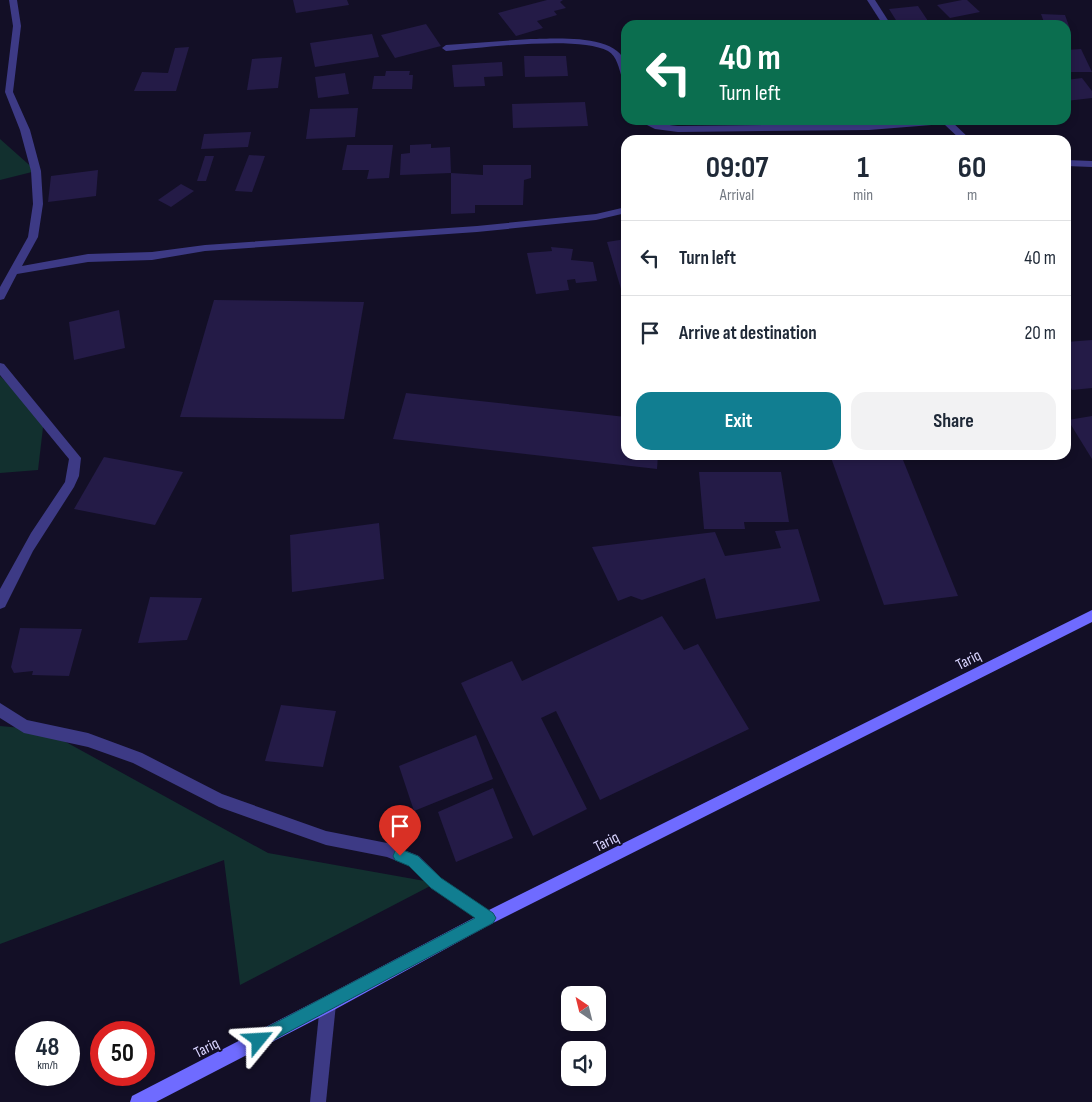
<!DOCTYPE html>
<html lang="en">
<head>
<meta charset="utf-8">
<style>
  body { margin:0; font-family:"Sofia Sans Condensed",sans-serif; background:#f2f2f3; color:#1f2937; height:100vh; display:flex; flex-direction:column; font-size:19px; white-space:nowrap }
  * { box-sizing:border-box; margin:0 }
  p { font-size:16px; color:#747a83 }
  .icon { flex:none; width:28px; height:28px; fill:none; stroke:currentColor; stroke-width:2; stroke-linecap:round; stroke-linejoin:round }
  .map { position:relative; flex:1; overflow:hidden }
  .sheet { position:absolute; left:621px; top:135px; width:450px; height:325px; display:flex; flex-direction:column; background:#fff; border-radius:15px; box-shadow:0 2px 8px #0003 }
  .sheet>* { flex:none }
  .hud { position:absolute; left:621px; top:20px; width:450px; height:105px; border-radius:15px; box-shadow:0 2px 8px #0003; background:#0b6e4f; color:#fff; overflow:hidden }
  .needle { width:32px; rotate:325deg }
  .controls { position:absolute; left:561px; top:986px; display:grid; gap:10px }
  .controls a { display:grid; place-items:center; width:45px; height:45px; border-radius:10px; background:#fff; box-shadow:0 2px 8px #0003; font-size:25px }
  .speed { position:absolute; left:15px; top:1021px; display:flex; gap:10px; font-size:25px; font-weight:700; text-align:center }
  .speed>* { display:grid; place-content:center; width:65px; height:65px; border-radius:50%; background:#fff; box-shadow:0 2px 8px #0003; line-height:1 }
  .speed small { font-size:12px; font-weight:400 }
  .speed .limit { border:8px solid #d22; background:#fff; color:#111 }
  .pin { position:absolute; display:grid; place-items:center; width:42px; height:42px; color:#fff; margin:-51px -21px; border-radius:50% 50% 50% 0; rotate:-45deg; box-shadow:0 0 5px #0007 }
  .pin .icon { rotate:45deg }
  .me { position:absolute; width:55px; margin:-28px; rotate:63deg; stroke-linejoin:round; filter:drop-shadow(0 0 4px #0008) }
  .turn { display:flex; align-items:center; gap:18px; height:105px; padding:0 15px; font-size:22px }
  .turn .icon { width:65px; height:65px; stroke-width:2.5 }
  .turn b { display:block; font-size:35px; line-height:42px }
  .eta { display:flex; justify-content:space-evenly; align-items:center; height:85px; text-align:center }
  .eta b { font-size:30px; font-weight:700; line-height:35px }
  .primary-button { display:flex; gap:10px; margin-top:auto; padding:10px 15px }
  .primary-button a { flex:1; height:58px; border-radius:15px; background:#117e91; color:#fff; font-size:20px; font-weight:700; line-height:58px; text-align:center }
  .primary-button a+a { background:#f2f2f3; color:#1f2937 }
  ul { padding:0; list-style:none }
  li { display:flex; align-items:center; gap:15px; height:75px; padding:0 15px; border-top:1px solid #e0e1e3 }
  li div { flex:1 }
  li b { display:block; font-size:19px }
  li em { font-style:normal }
  .map>svg:first-child { display:block }
</style>
</head>
<body>
<div class="map">
<svg width="1092" height="1102" viewBox="0 0 1092 1102">
  <rect width="100%" height="100%" fill="#130f26"/>
  <!-- green -->
  <g fill="#12302f">
    <polygon points="0,139 36,171 0,180"/>
    <polygon points="0,376 44,419 38,470 0,473"/>
    <polygon points="0,726 44,730 268,853 436,883 240,985 224,860 0,944"/>
  </g>
  <!-- building -->
  <g fill="#241b47">
    <polygon points="293,0 347,0 349,5 296,13"/>
    <polygon points="547,0 563,0 560,2 566,8 554,11 557,15 537,21 543,28 516,36 498,13"/>
    <polygon points="962,0 967,0 980,12 950,18 937,5"/>
    <polygon points="918,6 930,24 899,25 889,9"/>
    <polygon points="1041,14 1065,15 1070,29 1066,28 1066,25 1045,25"/>
    <polygon points="805,23 856,23 857,25 806,25"/>
    <polygon points="426,24 441,46 395,58 381,35"/>
    <polygon points="372,34 379,57 315,67 310,43"/>
    <polygon points="189,47 176,91 134,91 142,72 168,73 175,48"/>
    <polygon points="1081,49 1092,72 1066,72 1066,50"/>
    <polygon points="524,56 566,56 568,76 525,77"/>
    <polygon points="282,57 278,88 247,90 252,59"/>
    <polygon points="502,62 503,76 484,77 485,86 454,87 452,65"/>
    <polygon points="386,71 410,71 409,75 413,75 412,89 372,89 374,76 385,76"/>
    <polygon points="345,73 349,94 318,98 315,77"/>
    <polygon points="1082,78 1092,91 1092,98 1066,101 1066,80"/>
    <polygon points="585,102 588,126 513,128 512,104"/>
    <polygon points="358,108 355,137 306,139 310,109"/>
    <polygon points="251,132 248,147 201,149 204,134"/>
    <polygon points="431,144 431,148 450,147 451,173 483,175 483,165 531,165 531,178 524,180 523,205 475,205 475,213 451,214 451,173 400,175 401,154 410,153 410,145"/>
    <polygon points="347,145 393,145 389,178 367,179 369,170 342,170"/>
    <polygon points="249,155 265,156 252,192 235,191"/>
    <polygon points="205,156 214,156 206,181 197,181"/>
    <polygon points="98,170 96,196 48,202 51,176"/>
    <polygon points="181,184 194,191 171,207 158,200"/>
    <polygon points="626,239 626,289 621,289 607,242"/>
    <polygon points="551,247 573,249 571,260 593,262 597,281 576,283 575,279 567,280 569,290 536,294 527,253 552,251"/>
    <polygon points="214,300 364,302 344,419 180,417"/>
    <polygon points="119,310 125,348 74,360 69,322"/>
    <polygon points="1092,340 1092,388 1072,390 1066,378 1066,342"/>
    <polygon points="406,393 626,417 626,455 658,455 657,469 393,439"/>
    <polygon points="1092,416 1092,459 1068,420"/>
    <polygon points="830,455 901,455 958,596 884,605"/>
    <polygon points="104,457 183,472 155,525 74,509"/>
    <polygon points="699,472 781,472 789,522 744,522 745,529 704,529"/>
    <polygon points="379,523 384,579 292,592 290,535"/>
    <polygon points="798,529 820,601 716,619 705,578 642,600 631,596 618,601 592,547 715,532 725,556 781,548 775,531"/>
    <polygon points="150,597 202,598 187,640 138,643"/>
    <polygon points="662,616 684,650 698,644 749,729 600,800 556,711 541,718 587,809 533,836 461,683 512,661 522,681"/>
    <polygon points="20,628 82,629 69,676 32,675 33,671 14,673 11,667"/>
    <polygon points="281,705 336,711 323,767 265,761"/>
    <polygon points="476,735 493,779 414,811 399,766"/>
    <polygon points="493,788 513,838 456,862 438,812"/>
  </g>
  <g fill="none" stroke-linecap="round" stroke-linejoin="round">
    <!-- street -->
    <g fill="#3d3a85" fill-rule="evenodd">
      <polygon points="9,0 17,0 21,26 13,92 30,130 41,171 43,204 38,237 22,266 88,254 152,252 205,245 477,226 596,214 626,207 626,213 596,220 477,232 205,251 152,260 88,262 17,274 4,299 0,300 0,287 28,237 33,204 31,171 20,130 5,92 13,26"/>
      <polygon points="867,0 875,0 891,25 883,25"/>
      <path d="M531 39C555 39 619 33 626 65 627 70 626 76 626 81L622 78C619 69 617 56 608 51 579 35 481 48 446 51L442 48 446 45Z"/>
      <path d="M637 120C651 120 664 125 678 126L869 124 950 120 971 140H961L944 124 869 130 678 132 655 129Z"/>
      <polygon points="1066,160 1092,161 1092,167 1066,166"/>
      <polygon points="0,363 4,364 81,458 79,476 74,487 33,551 5,607 0,609 0,589 31,533 65,482 69,459 0,375"/>
      <polygon points="0,703 27,720 88,733 142,753 222,794 326,831 387,843 419,856 441,878 493,913 496,918 493,923 488,926 483,923 431,888 409,866 387,857 326,845 219,807 133,763 88,747 24,733 0,718"/>
      <polygon points="328,996 334,998 336,1004 326,1102 310,1102 320,1004 322,998"/>
    </g>
    <!-- secondary -->
    <polygon fill="#6f6bff" fill-rule="evenodd" points="1092,610 1092,622 493,923 334,1010 156,1102 130,1102 132,1096 322,998 483,913"/>
  </g>
  <!-- route -->
  <polygon fill="#117e91" stroke="#0b525e" points="400,849 418,856 441,878 493,913 496,918 493,923 264,1045 259,1047 254,1045 252,1040 254,1034 475,918 431,888 409,866 395,860 393,856 395,851"/>
  <g text-anchor="middle" stroke-width="4" stroke-linejoin="round" paint-order="stroke">
    <!-- street labels -->
    <g font-size="16" fill="#d9d4ff" stroke="#130f26">
      <text transform="translate(968 659) rotate(-27)" y="6">Tariq</text>
      <text transform="translate(606 841) rotate(-27)" y="6">Tariq</text>
      <text transform="translate(206 1047) rotate(-27)" y="6">Tariq</text>
    </g>
  </g>
</svg>
<div class="controls">
<a><svg class="needle" viewBox="-14 -14 28 28"><path d="M0-13l5 13h-10z" fill="#e53935"/><path d="M0 13l5-13h-10z" fill="#747a83"/></svg></a>
<a><svg class="icon" aria-label="sound" viewBox="0 0 24 24"><path d="M4 9h4l5-4v14l-5-4H4zM17 9q2 3 0 6"/></svg></a>
</div>
<div class="speed"><div>48<small>km/h</small></div><div class="limit">50</div></div>
<div class="pin" style="left:400px;top:856px;background:#d93025"><svg class="icon" aria-label="arrive" viewBox="0 0 24 24"><path d="M6 21V4h12l-3 4 3 4H6"/></svg></div>
<svg class="me" style="left:259px;top:1040px" viewBox="-20 -20 40 40"><path d="M0-17L14 15 0 8-14 15z" fill="#117e91" stroke="#fff" stroke-width="4"/></svg>
<div class="hud">
<div class="turn"><svg class="icon" aria-label="left" viewBox="0 0 24 24"><path d="M17 20v-9H6M10 6l-5 5 5 5"/></svg><div><b>40 m</b>Turn left</div></div>
</div>
<section class="sheet">
<div class="eta">
<div><b>09:07</b><p>Arrival</p></div>
<div><b>1</b><p>min</p></div>
<div><b>60</b><p>m</p></div>
</div>
<ul>
<li><svg class="icon" aria-label="left" viewBox="0 0 24 24"><path d="M17 20v-9H6M10 6l-5 5 5 5"/></svg><div><b>Turn left</b></div><em>40 m</em></li>
<li><svg class="icon" aria-label="arrive" viewBox="0 0 24 24"><path d="M6 21V4h12l-3 4 3 4H6"/></svg><div><b>Arrive at destination</b></div><em>20 m</em></li>
</ul>
<div class="primary-button"><a>Exit</a><a>Share</a></div>
</section>
</div>
</body>
</html>
